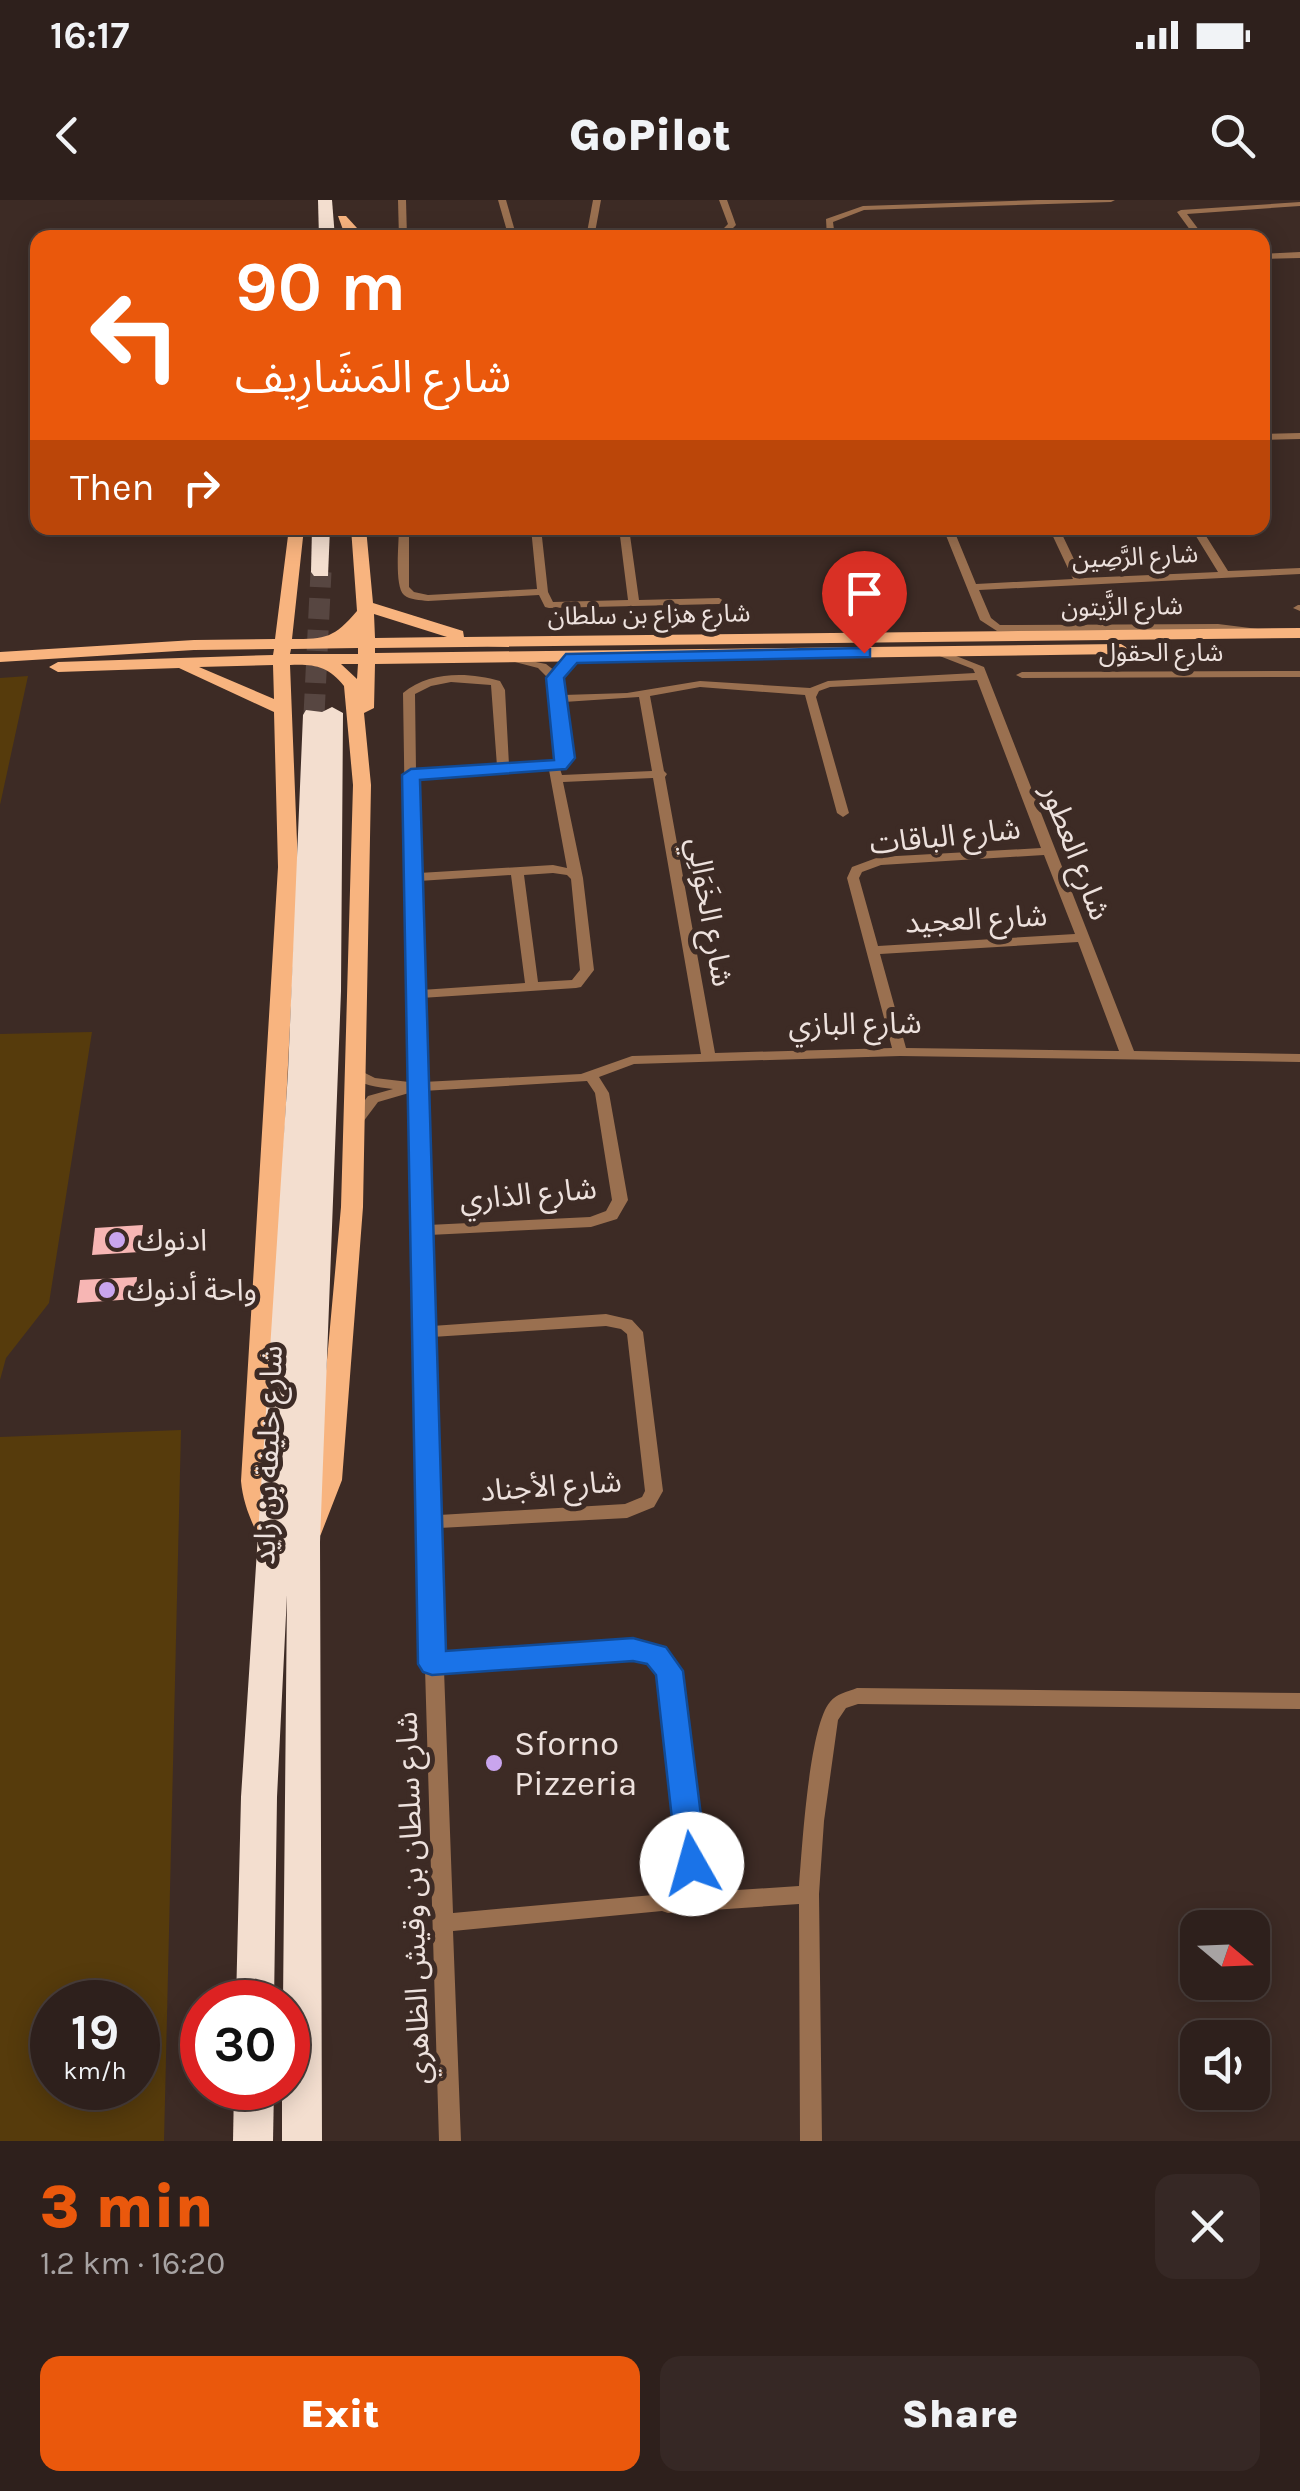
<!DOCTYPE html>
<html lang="en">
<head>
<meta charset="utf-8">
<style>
  body { margin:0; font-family:Karla,"Noto Sans Arabic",sans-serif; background:#362825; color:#f1f3f6; height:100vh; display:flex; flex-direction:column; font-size:38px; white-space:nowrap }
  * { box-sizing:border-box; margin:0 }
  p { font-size:32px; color:#a7a3a3 }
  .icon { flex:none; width:55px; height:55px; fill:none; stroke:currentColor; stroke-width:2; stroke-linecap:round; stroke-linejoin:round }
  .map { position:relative; height:1941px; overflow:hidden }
  .drawer { display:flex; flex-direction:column; background:#2e201c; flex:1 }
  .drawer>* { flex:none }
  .top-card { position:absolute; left:30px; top:30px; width:1240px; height:305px; border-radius:20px; box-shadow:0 5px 25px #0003,0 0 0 2px #493e3b; background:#ea580c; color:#fff; overflow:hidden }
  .needle { width:65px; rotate:109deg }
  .buttons { position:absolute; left:1180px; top:1710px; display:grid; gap:20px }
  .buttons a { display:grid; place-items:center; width:90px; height:90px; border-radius:20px; background:#2e201c; box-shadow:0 5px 25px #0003,0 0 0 2px #493e3b; font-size:50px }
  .speed { position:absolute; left:30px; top:1780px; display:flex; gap:20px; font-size:50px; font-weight:700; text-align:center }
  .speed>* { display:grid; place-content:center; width:130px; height:130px; border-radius:50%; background:#2e201c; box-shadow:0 5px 25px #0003,0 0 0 2px #493e3b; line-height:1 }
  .speed small { font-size:25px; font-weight:400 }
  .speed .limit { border:15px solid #d22; background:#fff; color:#111 }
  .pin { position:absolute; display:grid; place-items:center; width:85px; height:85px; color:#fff; margin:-102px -42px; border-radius:50% 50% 50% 0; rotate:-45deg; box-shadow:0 0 10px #0007 }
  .pin .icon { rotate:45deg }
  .me { position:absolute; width:110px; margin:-55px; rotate:353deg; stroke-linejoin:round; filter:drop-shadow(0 0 8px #0008) }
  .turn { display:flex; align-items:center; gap:35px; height:210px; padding:0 40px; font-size:45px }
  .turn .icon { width:130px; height:130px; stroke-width:2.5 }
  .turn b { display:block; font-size:70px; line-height:85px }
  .then { display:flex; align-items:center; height:95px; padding:0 40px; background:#0003; gap:20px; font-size:38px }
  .round { display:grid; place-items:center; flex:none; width:105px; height:105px; border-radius:20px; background:#362825 }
  .summary { display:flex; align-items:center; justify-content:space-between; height:170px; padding:0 40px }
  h1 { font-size:60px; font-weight:800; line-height:75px; color:#ea580c }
  .cta { display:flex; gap:20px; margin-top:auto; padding:20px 40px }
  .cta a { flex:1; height:115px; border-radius:20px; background:#ea580c; color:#fff; font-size:40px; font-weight:800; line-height:115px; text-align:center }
  .cta a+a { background:#362825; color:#f1f3f6 }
  .status { display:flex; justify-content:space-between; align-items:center; height:70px; padding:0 50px; background:#2e201c; direction:ltr }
  .status svg { height:28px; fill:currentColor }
  header { display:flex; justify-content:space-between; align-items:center; height:130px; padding:0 40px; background:#2e201c; font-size:45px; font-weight:800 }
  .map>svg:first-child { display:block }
</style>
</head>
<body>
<div class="status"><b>16:17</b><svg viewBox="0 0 49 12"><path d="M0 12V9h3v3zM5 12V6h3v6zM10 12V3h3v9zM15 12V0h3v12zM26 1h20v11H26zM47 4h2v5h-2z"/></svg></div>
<header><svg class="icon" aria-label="back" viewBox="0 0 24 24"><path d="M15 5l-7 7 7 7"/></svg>GoPilot<svg class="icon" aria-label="search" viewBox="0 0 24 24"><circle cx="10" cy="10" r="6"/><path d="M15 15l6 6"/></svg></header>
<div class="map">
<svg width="1300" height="1941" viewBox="0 0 1300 1941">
  <rect width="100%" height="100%" fill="#3d2b25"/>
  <!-- green -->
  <g fill="#563b0c" fill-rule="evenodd">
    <polygon points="28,476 0,605 0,478"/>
    <polygon points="92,832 49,1103 6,1158 0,1180 0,834"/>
    <path d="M181 1230 164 1941H0V1237ZM138 1802V1888H52V1802Z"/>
  </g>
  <!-- building -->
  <g fill="#f7b6b4">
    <polygon points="143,1025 140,1052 92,1055 95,1028"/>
    <polygon points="137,1077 135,1099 77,1103 80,1080"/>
  </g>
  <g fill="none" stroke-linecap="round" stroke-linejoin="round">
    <!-- highway-tunnel -->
    <polyline stroke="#574641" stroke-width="21" stroke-dasharray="21 11" stroke-linecap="butt" points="314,515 321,372"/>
    <!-- street -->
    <g fill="#9a7050" fill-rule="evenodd">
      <polygon points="398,0 406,0 407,38 399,38"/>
      <polygon points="498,0 506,0 517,38 509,38"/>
      <polygon points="593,0 601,0 594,38 586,38"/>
      <polygon points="719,0 727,0 736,25 726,35 626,38 721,31 728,24"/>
      <polygon points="1037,0 1115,0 1111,2 864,10 833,22 835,38 827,38 826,19 863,6"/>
      <polygon points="1300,2 1300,6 1187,14 1205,38 1196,38 1177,12 1181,10"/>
      <polygon points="1300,52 1300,58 1262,59 1262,54"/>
      <polygon points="1300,233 1300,239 1262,240 1262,234"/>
      <path d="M399 328H409V387L414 392 428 395 537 389 531 328H541L548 392 553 402 628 400 619 328H629L639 400 719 398 724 401 719 404 549 408 545 407 539 395 428 401C420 400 410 400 404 395 394 386 399 342 399 328Z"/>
      <polygon points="943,328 953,328 976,384 1073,379 1049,328 1059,328 1083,378 1218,372 1191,328 1201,328 1228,371 1300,368 1300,374 979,390 991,418 1000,425 1218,424 1258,429 1260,431 1254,434 1218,430 997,431 980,420"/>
      <polygon points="1298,405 1300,405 1300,411 1293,408"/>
      <path d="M941 450 984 467 1134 851 1300 854V862L900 856 634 864 599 877 609 893 628 1000 617 1019 591 1027 429 1035 432 1126 606 1114 632 1120 643 1132 663 1291 654 1307 627 1318 439 1328 444 1455 633 1442 663 1450 678 1471 702 1664 692 1693 799 1686C802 1649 809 1526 830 1502 836 1494 847 1492 857 1488L1300 1493V1509L858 1504 846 1508 838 1520 824 1621 819 1694 822 1941H800L799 1704 668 1713 662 1711 453 1731 461 1941H439L425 1468 423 1463 425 1458 409 893 378 902 360 926 355 928 348 923 368 896 393 889C377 887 361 886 349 874L351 871H361L375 878 409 882 403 493C429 471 469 472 500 481L505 490 509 565 555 563 560 558 549 479 538 468 515 462V458L546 464 555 471 568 456H576L578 458 561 478 563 495 627 493 700 481 810 488 828 481 975 473 973 469 937 455V451ZM977 480 1041 648 879 657 852 667 847 678 892 848 715 853 665 577 667 574 664 571 650 496 700 487 805 495 837 613 843 617 849 613 816 497 819 491 830 487ZM451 482 491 485 497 566 416 571 415 494 431 486ZM639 497 652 571 562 575 560 569 572 558 564 502ZM549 570 567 668 553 665 419 673 417 578ZM653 578 701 854 632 856 581 874 423 882 421 798 576 788 581 787 594 770 583 678 563 582ZM1044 655 1075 734 878 746 859 678 862 672 881 665ZM553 673 567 675 571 679 580 770 572 780 538 782 524 675ZM511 675 525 783 421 790 419 681ZM1078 742 1119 851 906 848 880 754ZM587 881 595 893 612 1000 606 1011 590 1017 428 1025 423 891ZM606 1126 621 1129 627 1134 645 1291 642 1297 625 1304 439 1315 432 1137ZM633 1456 650 1461 660 1473 682 1664 676 1682 653 1695 453 1713 444 1470Z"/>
      <polygon points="1300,471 1300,477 1022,478 1016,475 1022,472"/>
    </g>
    <!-- primary -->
    <g fill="#f8b47f" fill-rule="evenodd">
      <polygon points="338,16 346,16 357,28 358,38 346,38"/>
      <path d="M289 328H304L292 439C326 439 334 438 357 411L351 328H366L373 403 463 431 464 437 1300 428V438L375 448V453L1121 444 1129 449 1121 454 375 464 374 508 364 513 371 585 363 1007 342 1280 321 1334 317 1341 308 1344 299 1341 295 1334 316 1280 341 1007 353 585 344 486C328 466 314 464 290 465L298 667 267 1281 269 1302 285 1338 281 1345 272 1348 263 1345C252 1324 243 1304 241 1281L278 667 274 512 179 468 58 472 49 467 58 462 273 455 274 449 194 450 0 462V452L194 440 275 439ZM374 414 447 437 375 438ZM358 448V454H290L291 449ZM341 464H358L357 479ZM273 465 274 499 199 467Z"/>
    </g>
    <!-- highway -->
    <g fill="#f3decf" fill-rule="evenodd">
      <polygon points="318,0 332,0 335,38 319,38"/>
      <polygon points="312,328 330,328 328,376 314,376 311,372"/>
      <polygon points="332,507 343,513 341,791 320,1342 322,1941 282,1941 282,1888 288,1888 288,1802 283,1802 287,1395 277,1597 274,1802 236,1802 241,1597 288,872 303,515 306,510 322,512"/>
      <polygon points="234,1888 274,1888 273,1941 233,1941"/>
    </g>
  </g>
  <!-- route -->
  <polygon fill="#1a73e8" stroke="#114b97" stroke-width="2.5" points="864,448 870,449 870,457 577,463 564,478 575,558 566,569 420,580 446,1451 633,1438 666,1447 683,1471 707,1664 702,1673 692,1677 681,1673 677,1664 656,1475 647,1464 633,1461 432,1475 423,1472 418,1464 402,575 411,569 554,560 546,478 566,454"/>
  <!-- markers -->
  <g fill="#c9a5ee" stroke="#3d2b25" stroke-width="4">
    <circle cx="117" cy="1040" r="10"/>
    <circle cx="107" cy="1090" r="10"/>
    <circle cx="494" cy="1563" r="10"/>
  </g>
  <g text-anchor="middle" stroke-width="10" stroke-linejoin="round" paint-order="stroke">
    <!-- far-street labels -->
    <g font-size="25" fill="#ede1dd" stroke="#3d2b25">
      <text transform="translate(1135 356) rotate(-3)" y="9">شارع الرَّصِين</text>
      <text transform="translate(1122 406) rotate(-1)" y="9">شارع الزَّيتون</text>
      <text transform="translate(649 414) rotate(-1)" y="9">شارع هزاع بن سلطان</text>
      <text x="1161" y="461">شارع الحقول</text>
    </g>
    <!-- street labels -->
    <g font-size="30" fill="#ede1dd" stroke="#3d2b25">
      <text transform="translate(945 636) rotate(-6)" y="10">شارع الباقات</text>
      <text transform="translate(1076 652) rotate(69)" y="10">شارع العطور</text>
      <text transform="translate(710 712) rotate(80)" y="10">شارع الخَوَالِي</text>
      <text transform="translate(976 719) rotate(-3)" y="10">شارع العجيد</text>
      <text transform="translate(855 824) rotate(-1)" y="10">شارع البازي</text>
      <text transform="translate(528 994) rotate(-5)" y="10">شارع الذاري</text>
      <text transform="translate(268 1255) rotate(-88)" y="10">شارع خليفة بن زايد</text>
      <text transform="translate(551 1286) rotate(-4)" y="10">شارع الأجناد</text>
      <text transform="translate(413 1698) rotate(-92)" y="10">شارع سلطان بن وقيش الظاهري</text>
    </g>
    <!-- poi labels -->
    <g font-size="30" fill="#ede1dd" stroke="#3d2b25" text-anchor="start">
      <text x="137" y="1050">ادنوك</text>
      <text x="127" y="1100">واحة أدنوك</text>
    </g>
    <!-- near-poi labels -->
    <g font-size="35" fill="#ede1dd" stroke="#3d2b25" text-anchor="start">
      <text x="514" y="1555">Sforno<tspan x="514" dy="40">Pizzeria</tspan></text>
    </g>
  </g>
</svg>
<div class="buttons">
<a><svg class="needle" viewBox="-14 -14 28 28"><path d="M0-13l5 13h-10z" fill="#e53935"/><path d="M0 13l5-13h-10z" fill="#a7a3a3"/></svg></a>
<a><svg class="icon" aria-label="sound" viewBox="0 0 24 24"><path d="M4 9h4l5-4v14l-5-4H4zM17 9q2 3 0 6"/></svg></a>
</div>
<div class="speed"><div>19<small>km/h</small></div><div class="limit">30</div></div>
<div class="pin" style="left:864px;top:453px;background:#d93025"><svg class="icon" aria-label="arrive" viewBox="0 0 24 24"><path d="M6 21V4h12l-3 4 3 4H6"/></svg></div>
<svg class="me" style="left:692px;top:1664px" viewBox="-20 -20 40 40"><circle r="19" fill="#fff"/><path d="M0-13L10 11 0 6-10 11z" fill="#1a73e8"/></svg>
<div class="top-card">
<div class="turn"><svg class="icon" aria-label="left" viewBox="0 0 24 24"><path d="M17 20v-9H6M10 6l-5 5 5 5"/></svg><div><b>90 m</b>شارع المَشَارِيف</div></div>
<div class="then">Then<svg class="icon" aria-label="right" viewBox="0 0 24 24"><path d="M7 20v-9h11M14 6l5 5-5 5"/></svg></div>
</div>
</div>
<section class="drawer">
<div class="summary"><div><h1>3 min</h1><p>1.2 km · 16:20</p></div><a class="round"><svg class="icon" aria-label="close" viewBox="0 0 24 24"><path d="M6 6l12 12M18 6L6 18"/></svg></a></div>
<div class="cta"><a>Exit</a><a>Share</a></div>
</section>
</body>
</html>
